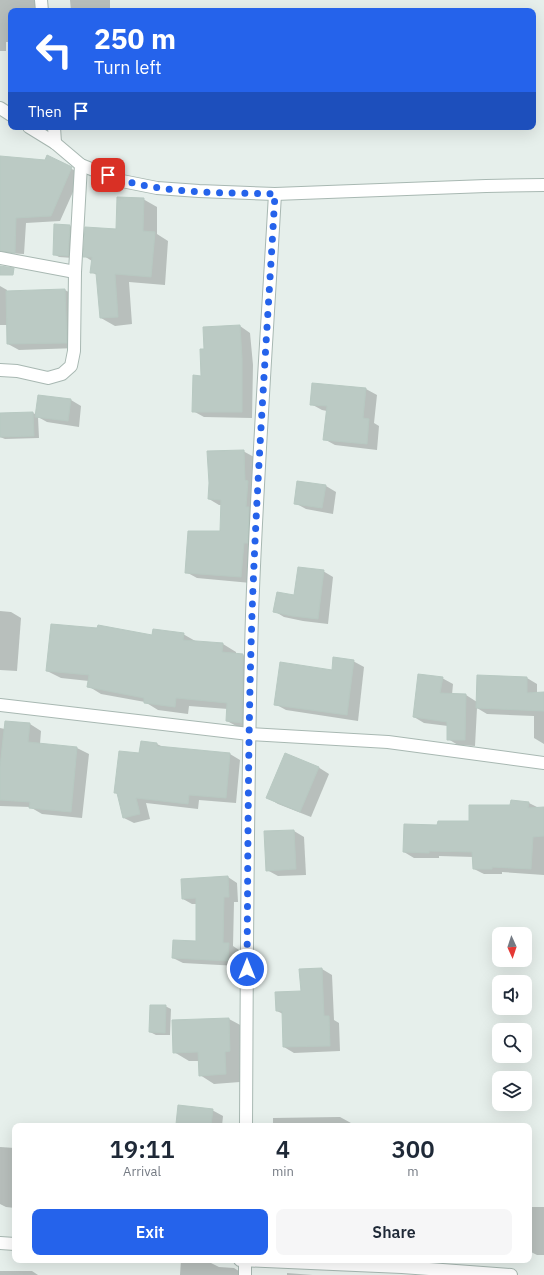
<!DOCTYPE html>
<html lang="en">
<head>
<meta charset="utf-8">
<style>
  body { margin:0; font-family:"IBM Plex Sans",sans-serif; background:#f6f6f7; color:#1f2937; height:100vh; display:flex; flex-direction:column; font-size:15px; white-space:nowrap }
  * { box-sizing:border-box; margin:0 }
  p { font-size:13px; color:#747a83 }
  .icon { flex:none; width:22px; height:22px; fill:none; stroke:currentColor; stroke-width:2; stroke-linecap:round; stroke-linejoin:round }
  .map { position:relative; flex:1; overflow:hidden }
  .details { position:absolute; left:12px; top:1123px; width:520px; height:140px; display:flex; flex-direction:column; background:#fff; border-radius:8px; box-shadow:0 4px 16px #0002 }
  .details>* { flex:none }
  .hud { position:absolute; left:8px; top:8px; width:528px; height:122px; border-radius:8px; box-shadow:0 4px 16px #0002; background:#2563eb; color:#fff; overflow:hidden }
  .needle { width:26px; rotate:177deg }
  .fabs { position:absolute; left:492px; top:927px; display:grid; gap:8px }
  .fabs a { display:grid; place-items:center; width:40px; height:40px; border-radius:8px; background:#fff; box-shadow:0 4px 16px #0002; font-size:20px }
  .pin { position:absolute; display:grid; place-items:center; width:34px; height:34px; color:#fff; margin:-17px; border-radius:8px; box-shadow:0 2px 6px #0006 }
  .me { position:absolute; width:44px; margin:-22px; rotate:0deg; stroke-linejoin:round; filter:drop-shadow(0 0 3px #0008) }
  .turn { display:flex; align-items:center; gap:14px; height:84px; padding:0 20px; font-size:18px }
  .turn .icon { width:52px; height:52px; stroke-width:2.5 }
  .turn b { display:block; font-size:28px; line-height:34px }
  .then { display:flex; align-items:center; height:38px; padding:0 20px; background:#0003; gap:8px; font-size:15px }
  .eta { display:flex; justify-content:space-evenly; align-items:center; height:68px; text-align:center }
  .eta b { font-size:24px; font-weight:600; line-height:28px }
  .button { display:flex; gap:8px; margin-top:auto; padding:8px 20px }
  .button a { flex:1; height:46px; border-radius:8px; background:#2563eb; color:#fff; font-size:16px; font-weight:600; line-height:46px; text-align:center }
  .button a+a { background:#f6f6f7; color:#1f2937 }
  .map>svg:first-child { display:block }
</style>
</head>
<body>
<div class="map">
<svg width="544" height="1275" viewBox="0 0 544 1275">
  <rect width="100%" height="100%" fill="#e6efeb"/>
  <!-- shadow -->
  <g fill="#0003">
    <polygon points="0,0 40,0 39,11 11,11 11,42 6,42 6,51 0,51"/>
    <polygon points="70,0 110,0 110,11 71,11"/>
    <polygon points="48,156 81,174 60,221 26,223 24,254 5,253 0,250 0,157 45,161"/>
    <polygon points="143,199 157,207 157,234 168,241 165,285 129,282 132,324 115,326 101,318 97,275 91,272 92,261 84,256 117,230"/>
    <polygon points="70,226 75,229 73,258 59,257 54,254"/>
    <polygon points="0,286 7,290 7,292 65,290 76,296 77,348 19,350 8,344 8,325 0,325"/>
    <polygon points="240,326 250,333 253,365 252,418 204,417 193,411 202,377 205,350"/>
    <polygon points="313,384 366,389 377,395 374,423 379,426 377,450 335,445 324,439 327,411 322,410 311,404"/>
    <polygon points="71,400 81,406 79,427 47,422 38,417 39,438 5,439 0,437 0,414 33,413 37,415"/>
    <polygon points="243,451 254,457 251,583 197,578 186,572 221,532 222,505 219,505 209,499 210,483"/>
    <polygon points="326,486 336,492 333,514 306,509 295,503"/>
    <polygon points="323,571 333,577 328,624 303,621 284,617 274,611 295,596"/>
    <polygon points="0,611 11,612 21,618 17,671 0,670"/>
    <polygon points="183,634 197,642 223,644 236,652 236,654 243,655 257,663 255,730 240,728 227,721 228,709 189,706 188,714 158,710 145,702 101,694 88,686 89,681 61,678 47,671 153,636"/>
    <polygon points="353,661 364,667 358,721 286,710 275,704 333,671"/>
    <polygon points="478,676 527,678 537,684 537,694 544,693 544,744 534,738 534,716 487,714 477,708 475,746 458,745 448,739 448,726 424,723 414,717 442,678 453,684 452,695 466,695 477,702"/>
    <polygon points="30,724 41,731 40,744 77,748 89,754 82,818 42,814 30,807 0,806 0,728 5,729"/>
    <polygon points="141,742 157,744 163,747 230,754 240,760 236,803 199,800 198,809 146,803 150,819 134,823 124,818 118,794 115,793 140,754"/>
    <polygon points="318,767 329,774 311,817 278,804 268,798"/>
    <polygon points="529,803 539,808 544,808 544,875 502,872 502,874 484,874 474,869 474,857 439,856 439,858 414,858 404,852 438,827 470,822 511,806"/>
    <polygon points="294,831 304,837 306,875 278,876 267,870"/>
    <polygon points="228,877 237,883 238,902 234,902 233,946 239,950 238,966 183,963 173,958 197,942 197,904 192,904 183,899"/>
    <polygon points="322,969 332,975 334,1020 339,1023 340,1051 294,1053 284,1047 283,1014 277,1011 302,992 301,970"/>
    <polygon points="165,1006 171,1009 170,1035 156,1035 150,1032"/>
    <polygon points="229,1019 244,1027 245,1059 240,1059 240,1082 214,1084 200,1075 199,1061 189,1061 174,1052"/>
    <polygon points="179,1106 212,1110 223,1116 222,1126 177,1126"/>
    <polygon points="340,1117 351,1123 351,1126 273,1126 273,1118"/>
    <polygon points="0,1147 15,1148 15,1208 6,1207 0,1204"/>
    <polygon points="529,1207 544,1207 544,1255 537,1255 529,1251"/>
    <polygon points="181,1260 207,1261 219,1267 234,1268 245,1275 180,1275"/>
    <polygon points="0,1271 32,1271 38,1275 0,1275"/>
    <polygon points="287,1273 313,1275 314,1275 287,1275"/>
  </g>
  <!-- building -->
  <g fill="#bbcac4" stroke="#b8c9c2">
    <polygon points="47,155 72,167 51,216 16,218 15,253 0,251 0,156 45,160"/>
    <polygon points="117,197 144,198 143,231 155,232 151,277 115,274 118,317 100,318 96,273 90,273 92,257 83,257 85,227 116,229"/>
    <polygon points="54,224 70,225 68,256 53,255"/>
    <polygon points="0,266 14,268 13,275 0,275"/>
    <polygon points="65,289 67,343 7,344 6,291"/>
    <polygon points="240,325 242,358 242,412 192,412 193,375 201,376 200,349 204,349 203,327"/>
    <polygon points="312,383 366,388 363,418 369,419 367,444 323,440 327,406 310,405"/>
    <polygon points="38,395 71,399 68,421 35,417"/>
    <polygon points="33,412 34,436 0,437 0,413"/>
    <polygon points="244,450 245,480 248,481 246,507 249,507 248,543 244,543 241,577 185,573 188,531 220,531 221,500 208,499 209,483 207,451"/>
    <polygon points="297,481 326,485 322,508 294,504"/>
    <polygon points="298,567 324,570 318,619 292,616 273,612 277,592 294,595"/>
    <polygon points="51,624 97,628 98,625 152,635 153,629 184,633 183,640 223,643 222,652 243,654 242,723 226,721 227,703 176,698 175,707 144,703 144,698 87,687 89,675 46,671"/>
    <polygon points="333,657 354,660 347,715 274,705 280,662 332,670"/>
    <polygon points="418,674 443,677 440,693 466,694 465,740 447,740 447,722 413,717"/>
    <polygon points="477,675 527,677 527,693 544,692 544,711 476,708"/>
    <polygon points="5,721 30,723 28,742 77,747 71,812 29,808 30,802 0,800 0,767"/>
    <polygon points="141,741 157,743 157,746 230,753 226,798 189,795 188,804 136,798 140,814 123,818 117,793 114,793 119,751 139,753"/>
    <polygon points="285,753 319,767 300,812 266,798"/>
    <polygon points="511,800 529,802 528,808 544,807 544,836 533,837 531,869 492,867 492,869 473,869 472,852 429,851 429,853 403,852 404,824 437,825 438,821 469,821 469,805 510,805"/>
    <polygon points="294,830 296,869 266,871 264,831"/>
    <polygon points="228,876 229,897 224,897 223,943 229,943 228,961 172,958 173,940 196,941 196,898 182,899 181,879"/>
    <polygon points="322,968 324,1016 329,1016 330,1046 283,1047 282,1011 276,1011 275,992 301,991 299,969"/>
    <polygon points="150,1005 166,1005 165,1033 149,1032"/>
    <polygon points="229,1018 230,1051 225,1052 226,1074 199,1076 198,1052 173,1053 172,1020"/>
    <polygon points="178,1105 213,1109 211,1126 176,1124"/>
  </g>
  <g fill="none" stroke-linecap="round" stroke-linejoin="round">
    <defs>
      <g id="street">
        <polyline points="41,0 42,11"/>
        <polyline points="0,108 11,115"/>
        <polyline points="29,127 55,143 81,165 122,181 157,188 199,191 275,194 486,186 544,185"/>
        <polyline points="54,127 55,143"/>
        <polyline points="0,258 75,272"/>
        <polyline points="0,370 17,371 48,378 62,374 71,366 74,351 75,272 81,165"/>
        <polyline points="0,705 249,734 388,742 544,763"/>
        <path d="M246 1126C247 956 247 785 252 615 257 475 267 334 275 194"/>
        <polyline points="0,1243 15,1244"/>
        <polyline points="240,1260 402,1267 511,1275"/>
        <polyline points="245,1260 245,1275"/>
      </g>
    </defs>
    <!-- street casing -->
    <use href="#street" stroke="#a8b8b2" stroke-width="14"/>
    <!-- street -->
    <use href="#street" stroke="#fff" stroke-width="12"/>
  </g>
  <g fill="none" stroke-linecap="round" stroke-linejoin="round">
    <!-- route -->
    <path stroke="#2563eb" stroke-width="7" stroke-dasharray="0 12.6" d="M108 175C159 195 221 192 275 194 267 334 257 474 252 615 248 733 248 851 247 969"/>
  </g>
</svg>
<div class="fabs">
<a><svg class="needle" viewBox="-14 -14 28 28"><path d="M0-13l5 13h-10z" fill="#e53935"/><path d="M0 13l5-13h-10z" fill="#747a83"/></svg></a>
<a><svg class="icon" aria-label="sound" viewBox="0 0 24 24"><path d="M4 9h4l5-4v14l-5-4H4zM17 9q2 3 0 6"/></svg></a>
<a><svg class="icon" aria-label="search" viewBox="0 0 24 24"><circle cx="10" cy="10" r="6"/><path d="M15 15l6 6"/></svg></a>
<a><svg class="icon" aria-label="layers" viewBox="0 0 24 24"><path d="M12 4l9 5-9 5-9-5zM3 14l9 5 9-5"/></svg></a>
</div>
<div class="pin" style="left:108px;top:175px;background:#d93025"><svg class="icon" aria-label="arrive" viewBox="0 0 24 24"><path d="M6 21V4h12l-3 4 3 4H6"/></svg></div>
<svg class="me" style="left:247px;top:969px" viewBox="-20 -20 40 40"><circle r="17" fill="#2563eb" stroke="#fff" stroke-width="3"/><path d="M0-11L8 9 0 5-8 9z" fill="#fff"/></svg>
<div class="hud">
<div class="turn"><svg class="icon" aria-label="left" viewBox="0 0 24 24"><path d="M17 20v-9H6M10 6l-5 5 5 5"/></svg><div><b>250 m</b>Turn left</div></div>
<div class="then">Then<svg class="icon" aria-label="arrive" viewBox="0 0 24 24"><path d="M6 21V4h12l-3 4 3 4H6"/></svg></div>
</div>
<section class="details">
<div class="eta">
<div><b>19:11</b><p>Arrival</p></div>
<div><b>4</b><p>min</p></div>
<div><b>300</b><p>m</p></div>
</div>
<div class="button"><a>Exit</a><a>Share</a></div>
</section>
</div>
</body>
</html>
